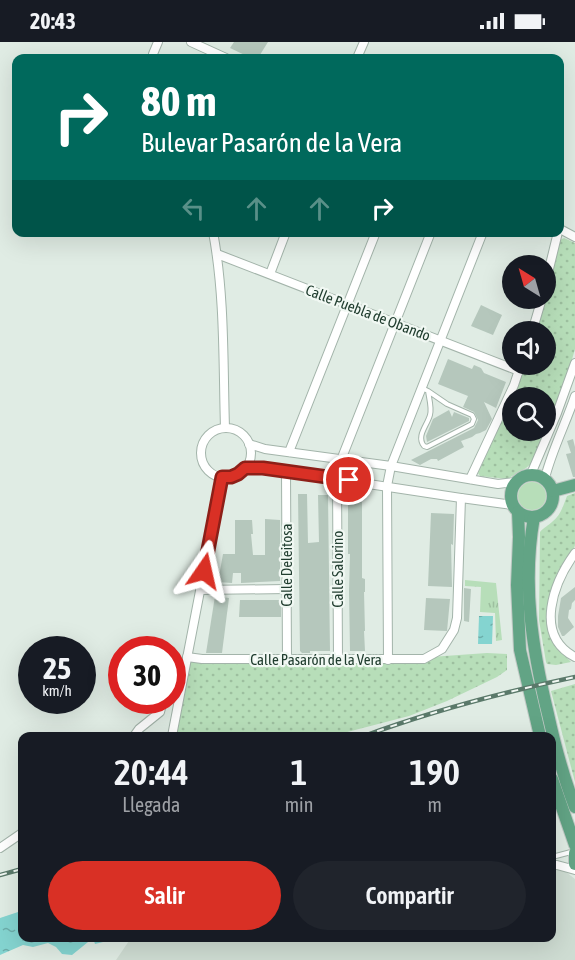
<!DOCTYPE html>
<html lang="es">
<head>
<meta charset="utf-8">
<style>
  body { margin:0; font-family:"Asap Condensed",sans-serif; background:#20242c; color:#f1f3f6; height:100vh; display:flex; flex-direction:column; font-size:22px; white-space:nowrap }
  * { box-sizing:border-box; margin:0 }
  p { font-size:20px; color:#9ea1a6 }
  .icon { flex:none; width:33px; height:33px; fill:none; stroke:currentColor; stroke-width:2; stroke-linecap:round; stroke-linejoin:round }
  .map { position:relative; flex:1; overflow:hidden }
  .drawer { position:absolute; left:18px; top:690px; width:538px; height:210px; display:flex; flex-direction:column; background:#171b24; border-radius:12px; box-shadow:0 6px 24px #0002 }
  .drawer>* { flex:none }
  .guide { position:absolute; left:12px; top:12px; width:552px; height:183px; border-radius:12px; box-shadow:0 6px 24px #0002; background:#00695c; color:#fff; overflow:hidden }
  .needle { width:39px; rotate:323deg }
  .controls { position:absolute; left:502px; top:213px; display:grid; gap:12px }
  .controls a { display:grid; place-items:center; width:54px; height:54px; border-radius:50%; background:#171b24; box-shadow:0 6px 24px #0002; font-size:30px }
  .speed { position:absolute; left:18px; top:594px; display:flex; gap:12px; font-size:30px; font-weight:700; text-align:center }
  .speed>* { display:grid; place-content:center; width:78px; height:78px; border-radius:50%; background:#171b24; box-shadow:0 6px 24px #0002; line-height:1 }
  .speed small { font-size:15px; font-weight:400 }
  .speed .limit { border:9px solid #d22; background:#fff; color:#111 }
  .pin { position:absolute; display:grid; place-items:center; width:51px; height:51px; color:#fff; margin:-26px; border:3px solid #fff; border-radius:50%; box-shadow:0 2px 6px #0007 }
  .me { position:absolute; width:66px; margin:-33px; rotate:11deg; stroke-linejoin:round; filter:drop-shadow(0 0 4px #0008) }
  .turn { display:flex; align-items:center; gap:21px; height:126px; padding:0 30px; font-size:27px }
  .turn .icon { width:78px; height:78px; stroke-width:2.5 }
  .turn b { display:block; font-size:42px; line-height:51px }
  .lanes { display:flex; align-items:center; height:57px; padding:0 30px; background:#0003; justify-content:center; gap:30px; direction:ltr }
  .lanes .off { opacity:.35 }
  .eta { display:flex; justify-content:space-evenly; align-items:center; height:102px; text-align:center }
  .eta b { font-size:36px; font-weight:600; line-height:42px }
  .cta { display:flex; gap:12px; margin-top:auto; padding:12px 30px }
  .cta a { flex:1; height:69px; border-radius:36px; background:#d93025; color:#fff; font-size:24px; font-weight:600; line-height:69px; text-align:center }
  .cta a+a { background:#20242c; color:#f1f3f6 }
  .status { display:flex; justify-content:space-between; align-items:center; height:42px; padding:0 30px; background:#171b24; direction:ltr }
  .status svg { height:16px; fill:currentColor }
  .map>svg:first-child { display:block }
</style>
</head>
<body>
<div class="status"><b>20:43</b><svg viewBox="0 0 49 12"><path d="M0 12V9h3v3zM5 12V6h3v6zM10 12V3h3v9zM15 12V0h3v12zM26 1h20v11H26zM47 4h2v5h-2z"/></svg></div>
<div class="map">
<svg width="575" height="918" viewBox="0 0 575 918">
  <defs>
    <pattern id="grass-tufts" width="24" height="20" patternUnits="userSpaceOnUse" patternTransform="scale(1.5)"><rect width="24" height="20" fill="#b7deb9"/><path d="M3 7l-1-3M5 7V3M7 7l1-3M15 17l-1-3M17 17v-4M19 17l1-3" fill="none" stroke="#9dbf9f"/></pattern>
    <pattern id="park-dots" width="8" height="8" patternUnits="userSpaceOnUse" patternTransform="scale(1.5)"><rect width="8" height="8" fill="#b7deb9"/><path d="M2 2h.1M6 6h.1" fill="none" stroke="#9dbf9f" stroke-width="1.8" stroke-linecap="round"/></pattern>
    <pattern id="water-ripples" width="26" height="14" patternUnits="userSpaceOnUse" patternTransform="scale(1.5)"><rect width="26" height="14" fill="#84d4d0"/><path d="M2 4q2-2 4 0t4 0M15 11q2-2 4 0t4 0" fill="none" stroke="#6cada9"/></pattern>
  </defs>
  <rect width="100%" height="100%" fill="#e0ece4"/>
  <!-- built -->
  <polygon fill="#cedcd2" points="552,823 557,823 575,837 575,918 116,918 131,896 552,896"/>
  <!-- grass -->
  <polygon fill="url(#grass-tufts)" points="465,538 496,541 502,598 496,599 495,571 480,570 481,545 465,544"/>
  <!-- park -->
  <g fill="url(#park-dots)">
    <polygon points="564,196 575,201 575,307 567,335 546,388 546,356 513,356 513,388 546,388 532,421 526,426 507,437 480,434 478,431 514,352 525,323 546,322 546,290 536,289 546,256 558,202 560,198"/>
    <path d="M575 451C575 467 575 488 575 503 574 510 564 520 560 526 550 544 543 581 553 599 557 607 565 613 571 620L556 623 547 622 546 620 539 578 540 490C544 485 548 484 552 480 561 473 563 464 567 454Z"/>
    <polygon points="487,611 507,612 507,628 497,635 447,659 409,674 332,694 172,694 187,615 388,618"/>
    <polygon points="575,642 575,740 551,649"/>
  </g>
  <!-- garden -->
  <circle fill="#b7deb9" cx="532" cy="454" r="14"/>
  <!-- water -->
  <g fill="url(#water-ripples)">
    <polygon points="479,574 493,574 492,602 478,602"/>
    <polygon points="18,870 22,870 22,896 112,896 111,898 95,902 93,896 72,913 62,912 56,905 48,901 33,905 23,903 0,913 0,876"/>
  </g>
  <!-- building -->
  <g fill="#b5c7bc">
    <polygon points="234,0 268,0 258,16 251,16 230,6"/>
    <polygon points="481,263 502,273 493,293 471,284"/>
    <polygon points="448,317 472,327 474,323 481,326 484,331 506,340 496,366 484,360 492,377 486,388 480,391 476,392 472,395 461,399 464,405 438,419 437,417 431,417 420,423 411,418 474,386 478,378 474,370 463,365 468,354 438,342"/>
    <polygon points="449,368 452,375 454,370 469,376 469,379 427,400 426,394 433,377"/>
    <polygon points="573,397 575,405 575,435 573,435 566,412 571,411 567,399"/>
    <polygon points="298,452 307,452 308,501 319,500 318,453 328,453 330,609 310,609 310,611 302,611 300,609"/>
    <polygon points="348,460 362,460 362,536 365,537 365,550 364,550 365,589 364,589 365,609 350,609 349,549 350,512 348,512"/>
    <polygon points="431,471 454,472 453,503 451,502 452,545 428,544"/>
    <polygon points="265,477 280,478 280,539 241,541 241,531 233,531 232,541 218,540 223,512 235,512 235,478 252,478 253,492 251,492 253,513 265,513"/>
    <polygon points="575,545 575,558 572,561 571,567 569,568 568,576 574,585 564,594 562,594 558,585 558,574 561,556"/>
    <polygon points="464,546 471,547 469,580 464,579"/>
    <polygon points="215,554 229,556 222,611 206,611"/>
    <polygon points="426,556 450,557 447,589 424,588"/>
    <polygon points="240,558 281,558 281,575 239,575"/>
  </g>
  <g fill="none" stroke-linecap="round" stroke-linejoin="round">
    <defs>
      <g id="service">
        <path d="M422 346 428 349 447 362 472 373 474 377 472 382 427 405 424 404C416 394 427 384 430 373 432 366 429 356 428 349"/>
        <polyline points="552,815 571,810"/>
      </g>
      <g id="minor">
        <polyline points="191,0 226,16"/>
        <polyline points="155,16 153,12 158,0"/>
        <polyline points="357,16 364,0"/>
        <polyline points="560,187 575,195"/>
        <path d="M213 190C225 254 223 321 225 386"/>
        <polyline points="217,212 519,329"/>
        <polyline points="270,232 286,190"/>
        <polyline points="546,239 558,190"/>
        <polyline points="532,290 542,256"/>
        <circle cx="226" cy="411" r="25"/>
        <polyline points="249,402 265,407 391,424 498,442 515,440"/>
        <polyline points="289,410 376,190"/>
        <polyline points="341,418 431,190"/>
        <polyline points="245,426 263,426 461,456 513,463"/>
        <polyline points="286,429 287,618"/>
        <polyline points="531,432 557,371 575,321"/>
        <polyline points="337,436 338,618"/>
        <path d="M545 436C552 408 566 381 575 354"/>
        <polyline points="470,437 514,343 521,322"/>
        <path d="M575 511C554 540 533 593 575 615"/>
        <polyline points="200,548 287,547"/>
        <polyline points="187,615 202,617 424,617 442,607 454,588 457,576 461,456"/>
        <polyline points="388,618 387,444 391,424 483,190"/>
        <polyline points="172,633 174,631 184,631"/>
        <polyline points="134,694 139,687 160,670 163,658"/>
        <polyline points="172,694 222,435"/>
        <polyline points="0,806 22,791"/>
        <polyline points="552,823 557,823 575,828"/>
      </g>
      <g id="primary">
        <circle cx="532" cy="454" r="21"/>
        <polyline points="553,449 575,443"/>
        <polyline points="518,470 519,495 517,543 520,608 540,694"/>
        <path d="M534 475C522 542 532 606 548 672 555 704 563 734 575 765"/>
        <polyline points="552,737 575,803"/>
        <polyline points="575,811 575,822"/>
      </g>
    </defs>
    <!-- service casing -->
    <use href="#service" stroke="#a3b4aa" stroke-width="6"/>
    <!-- minor casing -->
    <use href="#minor" stroke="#a3b4aa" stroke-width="10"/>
    <!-- primary casing -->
    <use href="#primary" stroke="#c1c9c5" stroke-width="14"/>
    <!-- service -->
    <use href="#service" stroke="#fff" stroke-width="4"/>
    <!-- minor -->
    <use href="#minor" stroke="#fff" stroke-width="8"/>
    <!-- primary -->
    <use href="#primary" stroke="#62a485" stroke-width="12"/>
    <defs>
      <g id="rail">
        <path d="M364 694C432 669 504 650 575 635"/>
        <polyline points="0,833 22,827"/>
      </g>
    </defs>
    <!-- rail casing -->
    <use href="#rail" stroke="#5a796a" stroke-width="4.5"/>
    <!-- rail -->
    <use href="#rail" stroke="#f1f8f3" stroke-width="2" stroke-dasharray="7" stroke-linecap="butt"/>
  </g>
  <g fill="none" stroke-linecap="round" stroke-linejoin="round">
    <defs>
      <polyline id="route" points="204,529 222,435 231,435 238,432 245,426 263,426 349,438"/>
    </defs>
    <!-- route casing -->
    <use href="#route" stroke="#8d1f18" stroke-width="15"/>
    <!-- route -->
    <use href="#route" stroke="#d93025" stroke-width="10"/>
  </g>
  <g text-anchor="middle" stroke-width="4.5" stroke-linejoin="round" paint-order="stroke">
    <!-- street labels -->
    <g font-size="15" fill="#203d2f" stroke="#f1f8f3">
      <text transform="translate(368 271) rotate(21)" y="5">Calle Puebla de Obando</text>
      <text transform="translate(287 523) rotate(-90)" y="5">Calle Deleitosa</text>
      <text transform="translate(338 527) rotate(-90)" y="5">Calle Salorino</text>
      <text x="316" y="623">Calle Pasarón de la Vera</text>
    </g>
  </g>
</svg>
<div class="controls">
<a><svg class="needle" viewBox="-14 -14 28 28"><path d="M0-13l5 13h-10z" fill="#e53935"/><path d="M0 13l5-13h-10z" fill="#9ea1a6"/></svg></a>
<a><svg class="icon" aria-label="sound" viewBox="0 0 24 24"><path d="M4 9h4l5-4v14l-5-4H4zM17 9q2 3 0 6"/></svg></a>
<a><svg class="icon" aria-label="search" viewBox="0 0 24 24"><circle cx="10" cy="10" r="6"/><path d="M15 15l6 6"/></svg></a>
</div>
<div class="speed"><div>25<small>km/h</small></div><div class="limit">30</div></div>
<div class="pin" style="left:349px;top:438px;background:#d93025"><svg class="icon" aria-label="arrive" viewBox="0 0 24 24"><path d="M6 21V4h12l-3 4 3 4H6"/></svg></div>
<svg class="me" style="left:204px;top:529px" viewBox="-20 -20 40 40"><path d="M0-17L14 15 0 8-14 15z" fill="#d93025" stroke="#fff" stroke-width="4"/></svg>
<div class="guide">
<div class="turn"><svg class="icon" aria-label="right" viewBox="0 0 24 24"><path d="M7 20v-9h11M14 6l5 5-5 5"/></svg><div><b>80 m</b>Bulevar Pasarón de la Vera</div></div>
<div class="lanes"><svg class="icon off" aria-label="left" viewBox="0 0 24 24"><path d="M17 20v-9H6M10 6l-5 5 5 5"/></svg><svg class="icon off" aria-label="ahead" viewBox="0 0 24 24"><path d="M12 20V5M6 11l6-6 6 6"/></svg><svg class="icon off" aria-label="ahead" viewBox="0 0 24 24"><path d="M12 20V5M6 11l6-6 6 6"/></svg><svg class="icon" aria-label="right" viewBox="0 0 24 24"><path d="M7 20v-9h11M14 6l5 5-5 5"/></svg></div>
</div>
<section class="drawer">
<div class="eta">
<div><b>20:44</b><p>Llegada</p></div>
<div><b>1</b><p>min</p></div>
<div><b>190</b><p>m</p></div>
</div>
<div class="cta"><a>Salir</a><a>Compartir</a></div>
</section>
</div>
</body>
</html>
